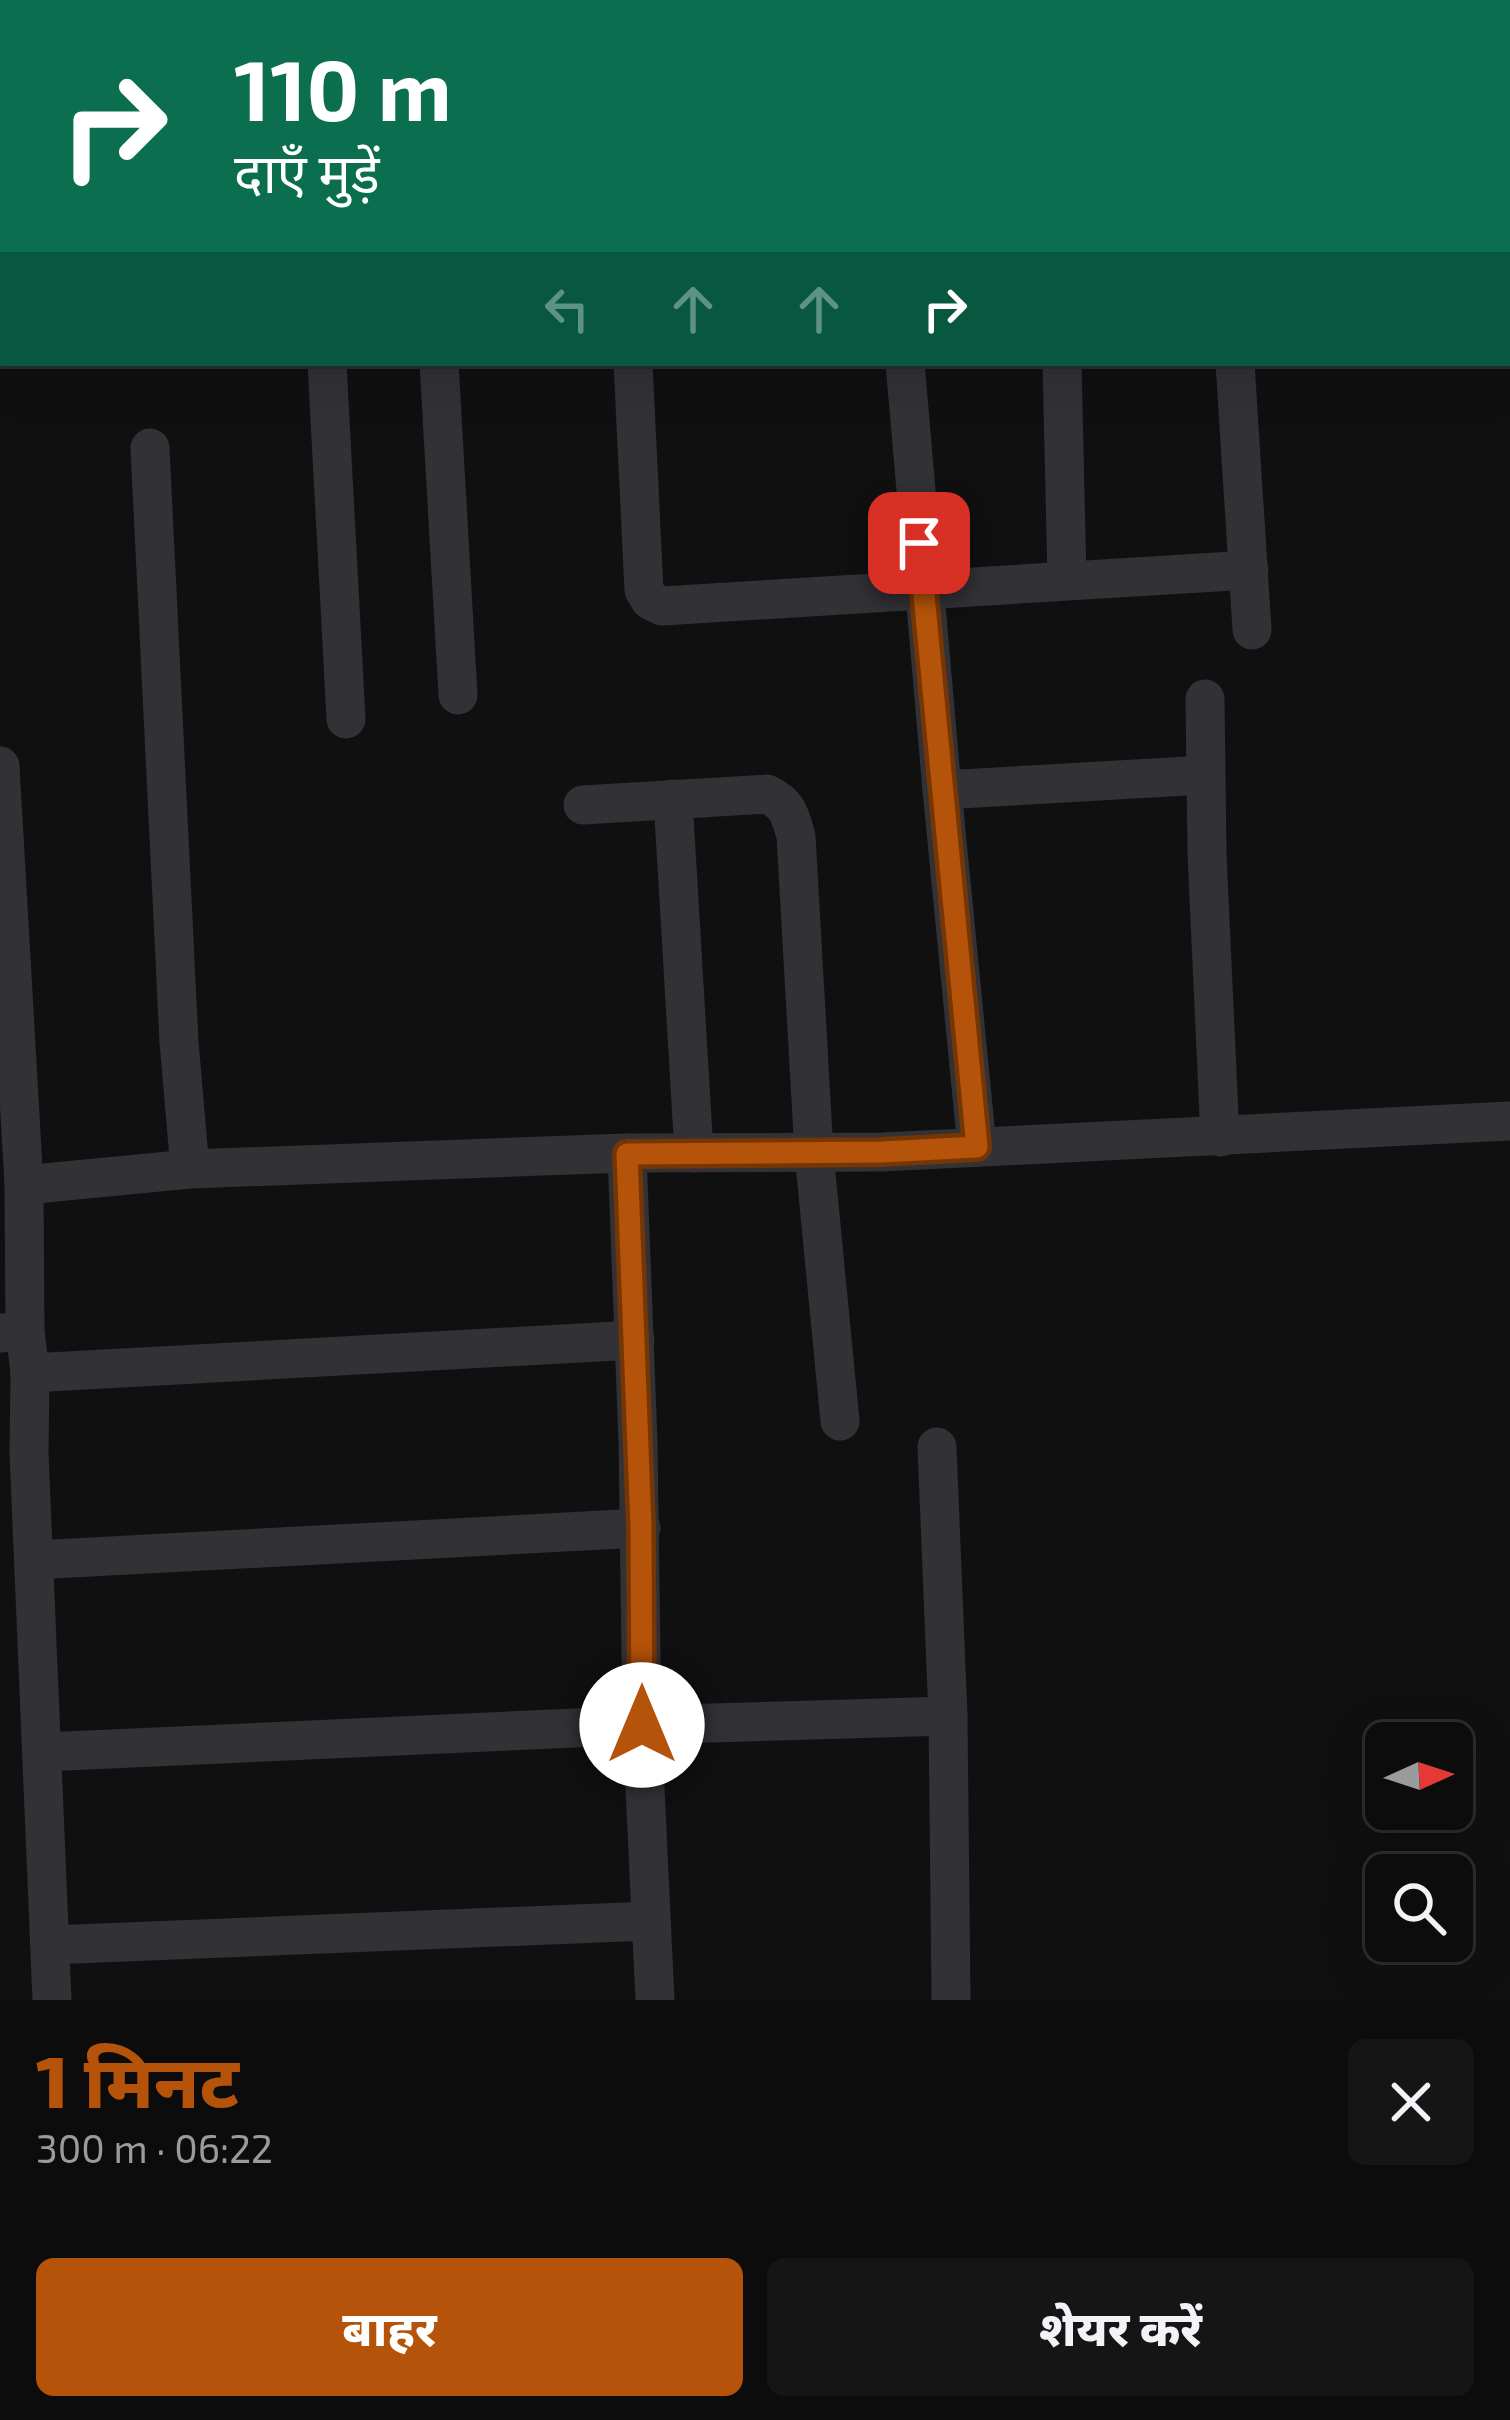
<!DOCTYPE html>
<html lang="hi">
<head>
<meta charset="utf-8">
<style>
  body { margin:0; font-family:"Exo 2","Noto Sans Devanagari",sans-serif; background:#151516; color:#f1f3f6; height:100vh; display:flex; flex-direction:column; font-size:45px; white-space:nowrap }
  * { box-sizing:border-box; margin:0 }
  p { font-size:39px; color:#9a9b9d }
  .icon { flex:none; width:66px; height:66px; fill:none; stroke:currentColor; stroke-width:2; stroke-linecap:round; stroke-linejoin:round }
  .map { position:relative; height:2000px; overflow:hidden }
  .side { display:flex; flex-direction:column; background:#0c0c0d; flex:1 }
  .side>* { flex:none }
  .hud { position:absolute; left:0px; top:0px; width:1512px; height:366px; box-shadow:0 12px 48px #0002,0 0 0 3px #2c2c2e; background:#0b6e4f; color:#fff; overflow:hidden }
  .needle { width:78px; rotate:87deg }
  .controls { position:absolute; left:1365px; top:1722px; display:grid; gap:24px }
  .controls a { display:grid; place-items:center; width:108px; height:108px; border-radius:18px; background:#0c0c0d; box-shadow:0 12px 48px #0002,0 0 0 3px #2c2c2e; font-size:60px }
  .pin { position:absolute; display:grid; place-items:center; width:102px; height:102px; color:#fff; margin:-51px; border-radius:24px; box-shadow:0 6px 18px #0006 }
  .me { position:absolute; width:132px; margin:-66px; rotate:0deg; stroke-linejoin:round; filter:drop-shadow(0 0 9px #0008) }
  .turn { display:flex; align-items:center; gap:42px; height:252px; padding:0 36px; font-size:54px }
  .turn .icon { width:156px; height:156px; stroke-width:2.5 }
  .turn b { display:block; font-size:84px; line-height:102px }
  .lanes { display:flex; align-items:center; height:114px; padding:0 36px; background:#0003; justify-content:center; gap:60px; direction:ltr }
  .lanes .off { opacity:.35 }
  .round { display:grid; place-items:center; flex:none; width:126px; height:126px; border-radius:18px; background:#151516 }
  .overview { display:flex; align-items:center; justify-content:space-between; height:204px; padding:0 36px }
  h1 { font-size:72px; font-weight:800; line-height:90px; color:#b45309 }
  .cta { display:flex; gap:24px; margin-top:auto; padding:24px 36px }
  .cta a { flex:1; height:138px; border-radius:18px; background:#b45309; color:#fff; font-size:48px; font-weight:800; line-height:138px; text-align:center }
  .cta a+a { background:#151516; color:#f1f3f6 }
  .map>svg:first-child { display:block }
</style>
</head>
<body>
<div class="map">
<svg width="1510" height="2000" viewBox="0 0 1510 2000">
  <rect width="100%" height="100%" fill="#101011"/>
  <g fill="none" stroke-linecap="round" stroke-linejoin="round">
    <!-- minor -->
    <g stroke="#313136" stroke-width="39">
      <polyline points="574,0 574,3"/>
      <polyline points="1046,0 1046,3"/>
      <polyline points="150,3 150,0"/>
      <polyline points="829,3 876,0"/>
      <polyline points="1509,326 1510,326"/>
      <polyline points="327,363 346,719"/>
      <polyline points="439,363 458,695"/>
      <polyline points="633,363 644,590 650,600 662,606 1249,570"/>
      <polyline points="905,363 942,790"/>
      <polyline points="1062,363 1067,579"/>
      <polyline points="1235,363 1252,630"/>
      <polyline points="150,448 179,1042 190,1169"/>
      <polyline points="1205,699 1207,854 1220,1137"/>
      <polyline points="0,766 24,1185 25,1331"/>
      <polyline points="673,799 694,1153"/>
      <path d="M583 805 767 794C788 804 790 815 796 836L814 1153 840 1421"/>
      <polyline points="977,1147 942,790 1205,775"/>
      <polyline points="627,1153 882,1152 1510,1121"/>
      <polyline points="24,1185 190,1169 627,1153 638,1442 642,1725 655,2000"/>
      <polyline points="0,1333 25,1331 30,1373 29,1453 52,2000"/>
      <polyline points="30,1373 635,1340"/>
      <polyline points="937,1447 948,1716 951,2000"/>
      <polyline points="34,1560 641,1528"/>
      <polyline points="43,1752 642,1725 948,1716"/>
      <polyline points="50,1945 649,1921"/>
    </g>
  </g>
  <g fill="none" stroke-linecap="round" stroke-linejoin="round">
    <defs>
      <polyline id="route" points="642,1725 641,1528 627,1154 882,1152 977,1147 919,543"/>
    </defs>
    <!-- route casing -->
    <use href="#route" stroke="#753606" stroke-width="30"/>
    <!-- route -->
    <use href="#route" stroke="#b45309" stroke-width="21"/>
  </g>
</svg>
<div class="controls">
<a><svg class="needle" viewBox="-14 -14 28 28"><path d="M0-13l5 13h-10z" fill="#e53935"/><path d="M0 13l5-13h-10z" fill="#9a9b9d"/></svg></a>
<a><svg class="icon" aria-label="search" viewBox="0 0 24 24"><circle cx="10" cy="10" r="6"/><path d="M15 15l6 6"/></svg></a>
</div>
<div class="pin" style="left:919px;top:543px;background:#d93025"><svg class="icon" aria-label="arrive" viewBox="0 0 24 24"><path d="M6 21V4h12l-3 4 3 4H6"/></svg></div>
<svg class="me" style="left:642px;top:1725px" viewBox="-20 -20 40 40"><circle r="19" fill="#fff"/><path d="M0-13L10 11 0 6-10 11z" fill="#b45309"/></svg>
<div class="hud">
<div class="turn"><svg class="icon" aria-label="right" viewBox="0 0 24 24"><path d="M7 20v-9h11M14 6l5 5-5 5"/></svg><div><b>110 m</b>दाएँ मुड़ें</div></div>
<div class="lanes"><svg class="icon off" aria-label="left" viewBox="0 0 24 24"><path d="M17 20v-9H6M10 6l-5 5 5 5"/></svg><svg class="icon off" aria-label="ahead" viewBox="0 0 24 24"><path d="M12 20V5M6 11l6-6 6 6"/></svg><svg class="icon off" aria-label="ahead" viewBox="0 0 24 24"><path d="M12 20V5M6 11l6-6 6 6"/></svg><svg class="icon" aria-label="right" viewBox="0 0 24 24"><path d="M7 20v-9h11M14 6l5 5-5 5"/></svg></div>
</div>
</div>
<section class="side">
<div class="overview"><div><h1>1 मिनट</h1><p>300 m · 06:22</p></div><a class="round"><svg class="icon" aria-label="close" viewBox="0 0 24 24"><path d="M6 6l12 12M18 6L6 18"/></svg></a></div>
<div class="cta"><a>बाहर</a><a>शेयर करें</a></div>
</section>
</body>
</html>
